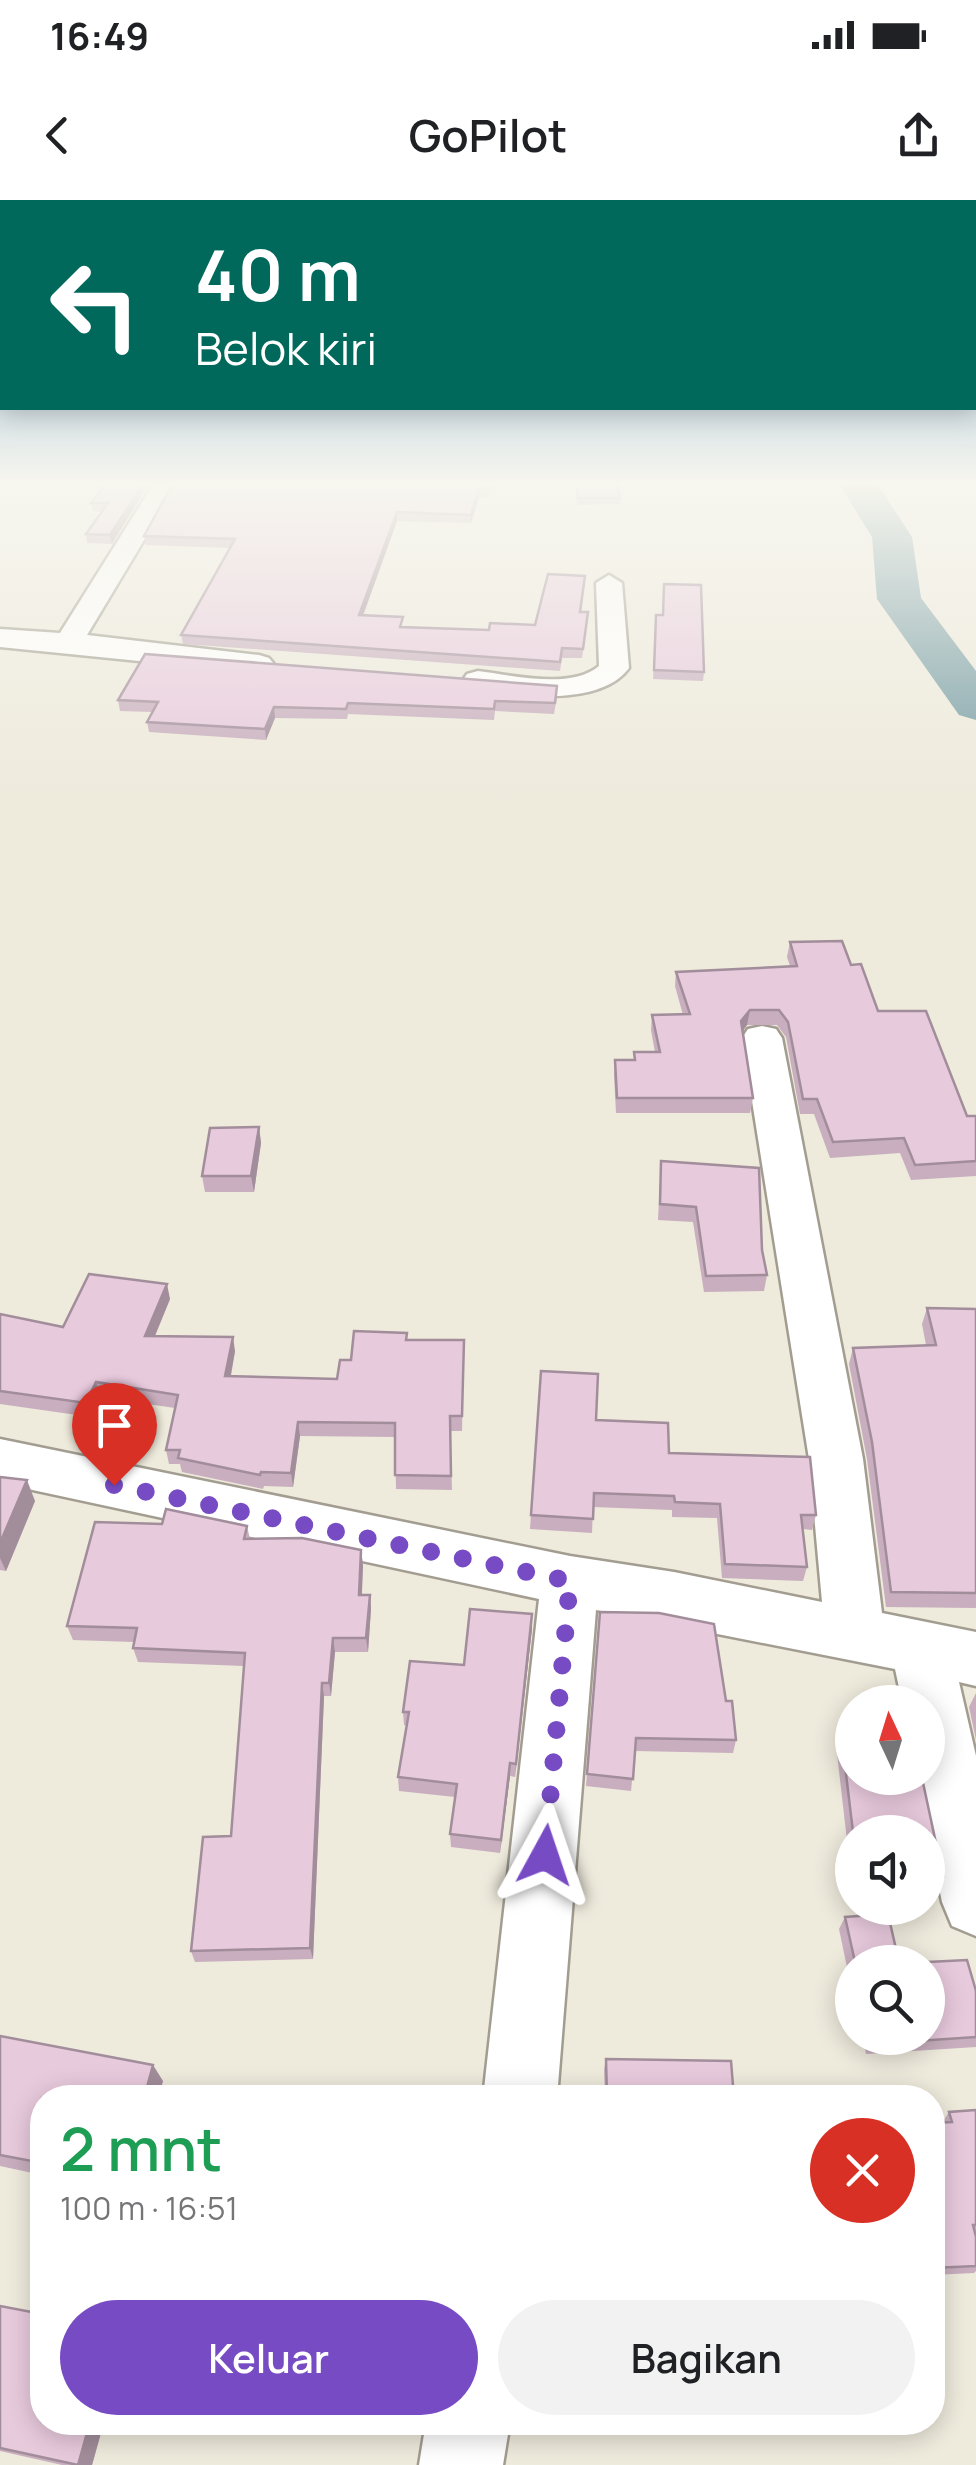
<!DOCTYPE html>
<html lang="id">
<head>
<meta charset="utf-8">
<style>
  body { margin:0; font-family:Manrope,sans-serif; background:#f2f2f2; color:#202124; height:100vh; display:flex; flex-direction:column; font-size:38px; white-space:nowrap }
  * { box-sizing:border-box; margin:0 }
  p { font-size:32px; color:#757577 }
  .icon { flex:none; width:55px; height:55px; fill:none; stroke:currentColor; stroke-width:2; stroke-linecap:round; stroke-linejoin:round }
  .map { position:relative; flex:1; overflow:hidden }
  .details { position:absolute; left:30px; top:1885px; width:915px; height:350px; display:flex; flex-direction:column; background:#fff; border-radius:40px; box-shadow:0 5px 25px #0003 }
  .details>* { flex:none }
  .top-card { position:absolute; left:0px; top:0px; width:978px; height:210px; box-shadow:0 5px 25px #0003; background:#00695c; color:#fff; overflow:hidden }
  .needle { width:65px; rotate:356deg }
  .controls { position:absolute; left:835px; top:1485px; display:grid; gap:20px }
  .controls a { display:grid; place-items:center; width:110px; height:110px; border-radius:50%; background:#fff; box-shadow:0 5px 25px #0003; font-size:50px }
  .pin { position:absolute; display:grid; place-items:center; width:85px; height:85px; color:#fff; margin:-102px -42px; border-radius:50% 50% 50% 0; rotate:-45deg; box-shadow:0 0 10px #0007 }
  .pin .icon { rotate:45deg }
  .me { position:absolute; width:110px; margin:-55px; rotate:5deg; stroke-linejoin:round; filter:drop-shadow(0 0 8px #0008) }
  .turn { display:flex; align-items:center; gap:35px; height:210px; padding:0 30px; font-size:45px }
  .turn .icon { width:130px; height:130px; stroke-width:2.5 }
  .turn b { display:block; font-size:70px; line-height:85px }
  .round { display:grid; place-items:center; flex:none; width:105px; height:105px; border-radius:52px; background:#f2f2f2 }
  .head { display:flex; align-items:center; justify-content:space-between; height:170px; padding:0 30px }
  h1 { font-size:60px; font-weight:600; line-height:75px; color:#1e9e55 }
  .action { display:flex; gap:20px; margin-top:auto; padding:20px 30px }
  .action a { flex:1; height:115px; border-radius:60px; background:#774bc4; color:#fff; font-size:40px; font-weight:600; line-height:115px; text-align:center }
  .action a+a { background:#f2f2f2; color:#202124 }
  .status { display:flex; justify-content:space-between; align-items:center; height:70px; padding:0 50px; background:#fff; direction:ltr }
  .status svg { height:28px; fill:currentColor }
  header { display:flex; justify-content:space-between; align-items:center; height:130px; padding:0 30px; background:#fff; font-size:45px; font-weight:600 }
  .map>svg:first-child { display:block }
</style>
</head>
<body>
<div class="status"><b>16:49</b><svg viewBox="0 0 49 12"><path d="M0 12V9h3v3zM5 12V6h3v6zM10 12V3h3v9zM15 12V0h3v12zM26 1h20v11H26zM47 4h2v5h-2z"/></svg></div>
<header><svg class="icon" aria-label="back" viewBox="0 0 24 24"><path d="M15 5l-7 7 7 7"/></svg>GoPilot<svg class="icon" aria-label="share" viewBox="0 0 24 24"><path d="M12 15V3M7 8l5-5 5 5M5 13v7h14v-7"/></svg></header>
<div class="map">
<svg width="976" height="2265" viewBox="0 0 976 2265">
  <rect width="100%" height="100%" fill="#eeeadc"/>
  <g fill="none" stroke-linecap="round" stroke-linejoin="round">
    <!-- river -->
    <polygon fill="#799ea5" fill-rule="evenodd" points="840,285 878,285 912,337 921,398 976,471 976,520 959,515 877,399 872,337"/>
    <defs>
      <g id="street">
        <polygon points="153,285 177,285 87,435 259,455 269,458 274,464 269,470 259,473 0,447 0,429 60,433"/>
        <path d="M609 375 622 383 629 468C600 508 510 497 467 486L463 480 467 474 478 471C512 475 571 490 599 466L596 383Z"/>
        <polygon points="762,826 776,829 782,838 863,1259 882,1413 976,1432 976,1486 959,1482 976,1556 976,1736 952,1726 942,1702 917,1578 928,1578 928,1502 902,1502 895,1469 596,1410 557,1898 483,1898 539,1399 0,1283 0,1239 570,1356 674,1372 822,1402 809,1259 742,838 748,829"/>
        <polygon points="426,2222 510,2222 503,2265 419,2265"/>
      </g>
    </defs>
    <!-- street casing -->
    <use href="#street" stroke="#a29d90" stroke-width="5"/>
    <!-- street -->
    <use href="#street" fill="#fff" fill-rule="evenodd"/>
  </g>
  <!-- wall -->
  <g fill="#c8aebe">
    <polygon points="105,285 148,285 112,344 87,343 86,334 102,312 93,311 91,303"/>
    <polygon points="492,285 488,297 479,297 471,323 397,321 363,415 404,427 489,430 535,425 584,384 581,412 588,412 582,458 562,458 560,471 183,444 181,435 231,348 146,345 144,336"/>
    <polygon points="575,285 618,285 620,304 577,305"/>
    <polygon points="656,415 704,472 703,481 653,479"/>
    <polygon points="557,496 554,514 495,511 494,520 348,514 347,519 275,518 266,540 149,532 147,522 152,512 120,511 118,500"/>
    <polygon points="790,742 851,765 878,811 967,916 976,916 976,976 911,980 900,953 830,958 814,914 800,914 786,837 777,825 747,825 743,831 753,898 750,913 616,913 614,875 615,860 634,860 634,852 655,852 651,830 652,815 683,815 675,786 676,772 790,766 787,757"/>
    <polygon points="259,927 261,943 254,992 205,992 202,976"/>
    <polygon points="661,961 762,1050 767,1075 764,1091 704,1092 693,1022 658,1020"/>
    <polygon points="170,1099 155,1136 235,1151 231,1176 337,1179 351,1160 407,1140 464,1140 462,1231 450,1231 452,1290 396,1289 395,1237 300,1236 293,1287 264,1286 263,1289 182,1272 180,1264 169,1264 166,1250 175,1208 100,1197 91,1217 0,1204 0,1114 63,1127"/>
    <polygon points="927,1108 976,1109 976,1408 886,1407 867,1259 849,1164 853,1148 926,1145 922,1124"/>
    <polygon points="541,1171 596,1220 669,1253 816,1315 812,1330 803,1329 807,1367 803,1381 722,1378 717,1318 672,1317 672,1310 593,1307 592,1333 530,1329"/>
    <polygon points="0,1277 35,1301 6,1371 0,1370"/>
    <polygon points="247,1326 250,1339 361,1350 363,1365 362,1395 370,1395 371,1409 368,1452 335,1452 331,1496 324,1496 313,1759 195,1762 191,1751 231,1636 244,1466 138,1462 133,1448 134,1442 73,1440 67,1426"/>
    <polygon points="600,1412 726,1501 736,1540 733,1553 635,1551 631,1591 586,1586"/>
    <polygon points="532,1429 515,1577 510,1576 500,1653 451,1647 450,1634 455,1597 399,1591 398,1577 407,1526 404,1525 403,1512 464,1465"/>
    <polygon points="976,1493 976,1540 969,1507"/>
    <polygon points="841,1532 852,1532 852,1578 922,1578 943,1676 935,1688 928,1688 928,1632 852,1632 852,1684 836,1545"/>
    <polygon points="845,1717 899,1762 852,1762 852,1791 839,1729"/>
    <polygon points="976,1791 976,1847 866,1854 863,1838 928,1838"/>
    <polygon points="0,1836 163,1881 158,1898 42,1898 42,1975 0,1966"/>
    <polygon points="606,1859 734,1898 605,1898 604,1869"/>
    <polygon points="976,1910 976,2071 974,2073 932,2075 932,1923 942,1923 949,1912"/>
    <polygon points="0,2106 42,2222 104,2222 92,2265 62,2265 0,2251"/>
  </g>
  <!-- shaded-wall -->
  <g fill="#a28d9b">
    <polygon points="142,285 148,285 112,344 110,335"/>
    <polygon points="479,289 479,297 471,323 471,315"/>
    <polygon points="397,312 397,321 360,424 359,415"/>
    <polygon points="274,507 275,518 266,540 265,529"/>
    <polygon points="750,810 747,825 739,836 741,821"/>
    <polygon points="259,927 261,943 254,992 251,976"/>
    <polygon points="167,1084 170,1099 149,1150 145,1136"/>
    <polygon points="233,1137 235,1151 228,1190 225,1176"/>
    <polygon points="96,1182 100,1197 91,1217 86,1203"/>
    <polygon points="298,1222 300,1236 293,1287 291,1273"/>
    <polygon points="27,1280 35,1301 6,1371 0,1358 0,1343"/>
    <polygon points="361,1350 363,1365 361,1409 359,1395"/>
    <polygon points="370,1395 371,1409 368,1452 366,1438"/>
    <polygon points="532,1414 532,1429 515,1577 516,1564"/>
    <polygon points="333,1438 335,1452 331,1496 329,1483"/>
    <polygon points="322,1483 324,1496 313,1759 310,1748"/>
    <polygon points="510,1563 510,1576 500,1653 501,1640"/>
    <polygon points="153,1865 163,1881 158,1898 144,1898"/>
    <polygon points="90,2222 104,2222 92,2265 78,2265"/>
  </g>
  <!-- building -->
  <g fill="#e8cadd" stroke="#a28d9b" stroke-width="2.5">
    <polygon points="105,285 142,285 110,335 86,334 108,303 91,303"/>
    <polygon points="172,285 489,285 488,289 479,289 471,315 397,312 359,415 403,417 400,427 489,430 490,423 535,425 548,374 585,376 580,412 588,412 583,449 562,448 560,462 181,435 235,339 144,336"/>
    <polygon points="576,285 618,285 620,298 578,298"/>
    <polygon points="664,384 701,385 704,472 654,470 656,415 663,415"/>
    <polygon points="145,454 557,486 555,503 495,501 494,509 348,503 346,509 274,507 265,529 147,522 158,502 118,500"/>
    <polygon points="842,741 851,765 861,764 878,811 926,811 967,916 976,916 976,961 915,965 904,938 833,942 817,899 803,899 788,822 779,810 750,810 741,821 753,898 617,898 615,860 635,860 634,852 660,852 652,815 690,814 676,772 797,766 790,742"/>
    <polygon points="259,927 251,976 202,976 210,928"/>
    <polygon points="661,961 759,968 762,1050 767,1075 706,1076 696,1007 660,1004"/>
    <polygon points="89,1074 167,1084 145,1136 233,1137 225,1176 337,1179 340,1160 351,1160 354,1131 407,1133 406,1140 464,1140 462,1216 450,1216 451,1276 395,1275 395,1223 298,1222 291,1273 261,1272 260,1275 178,1258 180,1250 166,1250 178,1195 96,1182 86,1203 0,1191 0,1114 63,1127"/>
    <polygon points="927,1108 976,1109 976,1393 891,1392 872,1242 853,1148 936,1145"/>
    <polygon points="541,1171 598,1174 596,1220 668,1223 669,1253 810,1257 816,1315 801,1315 807,1367 725,1364 720,1304 675,1302 674,1296 594,1293 593,1319 531,1315"/>
    <polygon points="0,1277 27,1280 0,1343"/>
    <polygon points="166,1309 247,1326 244,1339 302,1338 361,1350 359,1395 370,1395 366,1438 333,1438 329,1483 322,1483 310,1748 191,1751 203,1637 231,1636 245,1453 133,1448 137,1428 67,1426 95,1322 162,1324"/>
    <polygon points="470,1409 532,1414 516,1564 510,1563 501,1640 450,1634 457,1584 398,1577 409,1512 403,1512 410,1461 464,1465"/>
    <polygon points="600,1412 659,1413 714,1424 726,1501 732,1501 736,1540 636,1538 633,1579 587,1574"/>
    <polygon points="841,1532 852,1532 852,1578 922,1578 943,1676 928,1676 928,1632 853,1632"/>
    <polygon points="928,1536 931,1536 931,1561 928,1562"/>
    <polygon points="888,1714 899,1762 855,1762 845,1717"/>
    <polygon points="967,1760 976,1791 976,1837 873,1844 871,1838 928,1838 928,1762"/>
    <polygon points="0,1836 153,1865 144,1898 42,1898 42,1963 0,1955"/>
    <polygon points="606,1859 731,1861 734,1898 607,1898"/>
    <polygon points="976,1910 976,2025 973,2025 976,2037 976,2066 932,2068 932,1923 952,1922 949,1912"/>
    <polygon points="0,2106 42,2114 42,2222 90,2222 78,2265 0,2248"/>
  </g>
  <!-- sky -->
  <linearGradient id="sky" x2="0" y2="1"><stop stop-color="#7babcd"/><stop offset="0.47" stop-color="#f7f6ef"/><stop offset="1" stop-color="#f7f6ef" stop-opacity="0"/></linearGradient>
  <rect width="976" height="602" fill="url(#sky)"/>
  <g fill="none" stroke-linecap="round" stroke-linejoin="round">
    <!-- route -->
    <polyline stroke="#774bc4" stroke-width="18" stroke-dasharray="0 32.4" points="114,1285 570,1381 545,1655"/>
  </g>
</svg>
<div class="controls">
<a><svg class="needle" viewBox="-14 -14 28 28"><path d="M0-13l5 13h-10z" fill="#e53935"/><path d="M0 13l5-13h-10z" fill="#757577"/></svg></a>
<a><svg class="icon" aria-label="sound" viewBox="0 0 24 24"><path d="M4 9h4l5-4v14l-5-4H4zM17 9q2 3 0 6"/></svg></a>
<a><svg class="icon" aria-label="search" viewBox="0 0 24 24"><circle cx="10" cy="10" r="6"/><path d="M15 15l6 6"/></svg></a>
</div>
<div class="pin" style="left:114px;top:1285px;background:#d93025"><svg class="icon" aria-label="arrive" viewBox="0 0 24 24"><path d="M6 21V4h12l-3 4 3 4H6"/></svg></div>
<svg class="me" style="left:545px;top:1655px" viewBox="-20 -20 40 40"><path d="M0-17L14 15 0 8-14 15z" fill="#774bc4" stroke="#fff" stroke-width="4"/></svg>
<div class="top-card">
<div class="turn"><svg class="icon" aria-label="left" viewBox="0 0 24 24"><path d="M17 20v-9H6M10 6l-5 5 5 5"/></svg><div><b>40 m</b>Belok kiri</div></div>
</div>
<section class="details">
<div class="head"><div><h1>2 mnt</h1><p>100 m · 16:51</p></div><a class="round" style="background:#d93025;color:#fff"><svg class="icon" aria-label="close" viewBox="0 0 24 24"><path d="M6 6l12 12M18 6L6 18"/></svg></a></div>
<div class="action"><a>Keluar</a><a>Bagikan</a></div>
</section>
</div>
</body>
</html>
